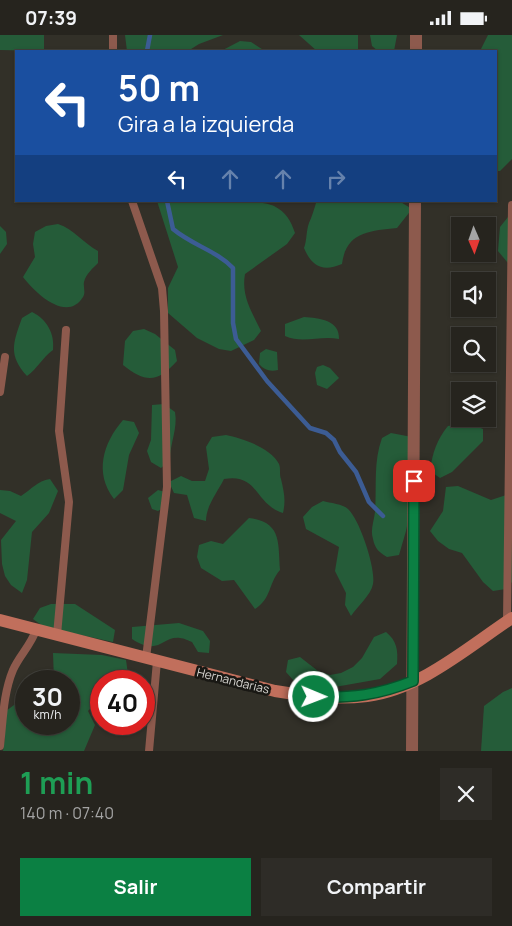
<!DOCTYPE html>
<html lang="es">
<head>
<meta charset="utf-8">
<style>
  body { margin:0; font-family:Manrope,sans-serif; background:#2e2c27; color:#f1f3f6; height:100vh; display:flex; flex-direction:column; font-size:19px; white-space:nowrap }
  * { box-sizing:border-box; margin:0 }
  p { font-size:16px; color:#a4a4a4 }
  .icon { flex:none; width:28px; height:28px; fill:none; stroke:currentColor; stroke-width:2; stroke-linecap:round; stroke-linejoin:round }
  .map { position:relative; height:716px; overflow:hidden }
  .drawer { display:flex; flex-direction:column; background:#26241e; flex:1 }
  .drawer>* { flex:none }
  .hud { position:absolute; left:15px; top:15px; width:482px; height:152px; border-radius:0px; box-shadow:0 1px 4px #0004,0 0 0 1px #42413c; background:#1a4fa0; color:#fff; overflow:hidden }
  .needle { width:32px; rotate:178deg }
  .tools { position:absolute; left:451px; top:182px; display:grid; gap:10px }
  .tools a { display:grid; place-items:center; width:45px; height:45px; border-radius:0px; background:#26241e; box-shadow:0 1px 4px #0004,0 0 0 1px #42413c; font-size:25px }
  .speed { position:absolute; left:15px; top:635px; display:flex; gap:10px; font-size:25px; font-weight:700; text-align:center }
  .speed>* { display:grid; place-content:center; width:65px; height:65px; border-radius:50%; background:#26241e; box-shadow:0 1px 4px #0004,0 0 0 1px #42413c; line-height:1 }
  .speed small { font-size:12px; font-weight:400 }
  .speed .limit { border:8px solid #d22; background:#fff; color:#111 }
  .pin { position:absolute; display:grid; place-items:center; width:42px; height:42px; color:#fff; margin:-21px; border-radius:10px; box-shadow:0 2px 8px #0006 }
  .me { position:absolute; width:55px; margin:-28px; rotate:91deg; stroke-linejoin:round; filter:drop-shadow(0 0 4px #0008) }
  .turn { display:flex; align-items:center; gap:18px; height:105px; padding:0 20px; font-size:22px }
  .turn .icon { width:65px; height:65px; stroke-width:2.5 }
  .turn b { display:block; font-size:35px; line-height:42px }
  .lanes { display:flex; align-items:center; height:48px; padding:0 20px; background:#0003; justify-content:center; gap:25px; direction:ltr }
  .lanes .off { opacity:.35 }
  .round { display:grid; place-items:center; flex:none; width:52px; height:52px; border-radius:0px; background:#2e2c27 }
  .summary { display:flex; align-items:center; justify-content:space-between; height:85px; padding:0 20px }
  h1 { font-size:30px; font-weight:700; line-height:38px; color:#1e9e55 }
  .cta { display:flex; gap:10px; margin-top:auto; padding:10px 20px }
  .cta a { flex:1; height:58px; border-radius:0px; background:#0b8043; color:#fff; font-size:20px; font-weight:700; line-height:58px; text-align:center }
  .cta a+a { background:#2e2c27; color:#f1f3f6 }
  .status { display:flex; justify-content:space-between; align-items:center; height:35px; padding:0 25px; background:#26241e; direction:ltr }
  .status svg { height:14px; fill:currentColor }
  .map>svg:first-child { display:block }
</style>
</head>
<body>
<div class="status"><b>07:39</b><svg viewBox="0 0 49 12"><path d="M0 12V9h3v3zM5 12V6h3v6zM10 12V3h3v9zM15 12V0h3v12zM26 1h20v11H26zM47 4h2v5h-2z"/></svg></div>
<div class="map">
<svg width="512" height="716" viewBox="0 0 512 716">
  <rect width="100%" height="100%" fill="#323028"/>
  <!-- green -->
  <g fill="#255c39">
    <polygon points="0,0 44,0 44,16 0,15"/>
    <polygon points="125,0 223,0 199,9 188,16 127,16"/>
    <polygon points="299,0 358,0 358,16 317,16"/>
    <polygon points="370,0 397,0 394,16 378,16 372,11"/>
    <polygon points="488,0 512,0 512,124 500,136 496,136 496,16 480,16"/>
    <polygon points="240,6 251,7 265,16 221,16"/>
    <path d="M157 166C182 166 255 162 274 171 286 177 291 186 295 198L287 209 245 239C241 261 252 277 261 296L254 305 231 316 219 314 197 303 168 278V253L178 232Z"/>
    <path d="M318 166H399L412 174 397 193C369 196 346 197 342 229 323 237 312 232 304 213 307 205 306 196 309 188 312 181 314 175 316 168Z"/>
    <polygon points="512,177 512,233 498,216 500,192"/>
    <path d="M58 189C74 194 83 208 98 216V228C93 233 86 239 84 247 83 252 86 257 83 262 67 288 35 258 23 242L35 222 33 209 35 197 46 191Z"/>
    <polygon points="0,191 6,197 7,209 0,219"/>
    <path d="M32 277C47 284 55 299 53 315 42 323 38 333 27 341 8 320 13 308 22 283Z"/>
    <path d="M304 282C319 283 340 285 339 304 321 300 303 309 285 301V289Z"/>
    <path d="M144 294 155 299 175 315 177 326C157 348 146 348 123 330L125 306 133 296Z"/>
    <path d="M266 314 277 317 278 335C270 337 264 335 259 329L260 318Z"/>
    <polygon points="323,330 330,333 339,343 327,354 317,350 315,338 317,332"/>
    <path d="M164 369 175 377C178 393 170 408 170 425L161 433 151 427 147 416 151 405 152 370Z"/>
    <path d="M123 385 134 387 139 398 129 420 123 455 114 464C94 438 103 408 123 385Z"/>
    <path d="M460 389 473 390 483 394V406L452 437 440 443 430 436C432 419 437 404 448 391Z"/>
    <path d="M391 398 412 402 418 437 406 496 399 520 387 522C379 517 375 514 373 504 370 495 374 486 375 477 377 452 373 428 382 403Z"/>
    <path d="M226 400C242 403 271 413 279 429 281 434 279 439 281 444 284 457 286 465 283 478 254 469 259 438 224 444 217 458 206 471 206 486L194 483 187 460 174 458 169 447 181 441 192 446H205L209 434 206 412 212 402Z"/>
    <path d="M50 444 58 456 49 478 32 497 27 545 22 558 11 550 5 541 2 529 1 505 16 486 0 478V455L10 456 21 461C32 454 37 446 50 444Z"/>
    <polygon points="458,451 491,465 512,458 512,547 506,554 493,556 483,547 462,518 449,514 438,506 430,496 443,476 446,452"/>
    <polygon points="158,455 169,458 168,470 158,476 152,474 148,463"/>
    <path d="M323 466C330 468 343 469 348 474 360 485 376 534 373 549 371 560 357 572 351 581L345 570 346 558 335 536 339 512 306 494 303 482 312 472Z"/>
    <path d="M249 483C282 487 278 508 280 535 268 549 272 563 255 574L234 545 222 546 201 533 197 522 199 510 211 506 223 509Z"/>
    <polygon points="51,569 75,569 115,595 113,607 44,592 33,584 40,573"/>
    <path d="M179 588 203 596 210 606 209 618 198 617 192 607C189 606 184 603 180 603 161 601 160 622 132 604V592Z"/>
    <path d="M386 597C397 606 398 615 397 629L380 644 318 655 294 646 286 637 288 625 300 622 318 636 330 640 341 638 353 632 362 623 374 602Z"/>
    <polygon points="53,618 102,620 126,625 129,646 101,646 101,661 88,676 95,690 84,716 3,716 5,702 2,679 22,664 26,664 26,689 69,689 69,646 54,646"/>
    <polygon points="512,653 512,716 481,716 484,671 503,657"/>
  </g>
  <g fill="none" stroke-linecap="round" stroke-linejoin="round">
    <!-- stream -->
    <g stroke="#3c5c94" stroke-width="4.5">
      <polyline points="147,16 150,0"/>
      <path d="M167 166 173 194C192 210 217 216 233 233V288L236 304 267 346 310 393 326 398 334 405 340 417 356 437 369 467 383 481"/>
    </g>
    <!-- lane -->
    <g stroke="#8d5a4d" stroke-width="8">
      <polyline points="113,16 113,0"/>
      <polyline points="132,166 162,253 164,276 167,452 146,623"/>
      <polyline points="0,357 5,322"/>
      <polyline points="507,586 512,170"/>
      <polyline points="57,600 69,467 59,396 66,295"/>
      <path d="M0 711C3 686 3 659 13 635 19 621 31 610 36 595"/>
      <polyline points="149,716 157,626"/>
    </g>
    <!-- street -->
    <g stroke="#8d5a4d" stroke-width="12">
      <polyline points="416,16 416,0"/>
      <polyline points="412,716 415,166"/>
    </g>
    <!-- secondary -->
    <path stroke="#c16f5c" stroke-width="12" d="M0 585 275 656C306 661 336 665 367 661 421 654 468 612 512 583"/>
  </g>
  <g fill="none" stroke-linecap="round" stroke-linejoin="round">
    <defs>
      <path id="route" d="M314 662C353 663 378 660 413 646L414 446"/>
    </defs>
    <!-- route casing -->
    <use href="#route" stroke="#07532c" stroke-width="12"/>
    <!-- route -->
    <use href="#route" stroke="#0b8043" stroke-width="9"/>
  </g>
  <g text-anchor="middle" stroke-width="5" stroke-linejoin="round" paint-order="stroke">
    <!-- street labels -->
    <g font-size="12" fill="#d8d6d2" stroke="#191814">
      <text transform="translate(233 646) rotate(14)" y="4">Hernandarias</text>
    </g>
  </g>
</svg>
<div class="tools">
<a><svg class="needle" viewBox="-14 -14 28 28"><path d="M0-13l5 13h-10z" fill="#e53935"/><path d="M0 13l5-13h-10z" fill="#a4a4a4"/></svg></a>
<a><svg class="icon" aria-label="sound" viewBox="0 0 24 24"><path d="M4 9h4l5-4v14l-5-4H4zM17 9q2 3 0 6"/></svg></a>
<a><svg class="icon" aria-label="search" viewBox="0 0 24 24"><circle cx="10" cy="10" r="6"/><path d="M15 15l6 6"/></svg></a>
<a><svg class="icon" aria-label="layers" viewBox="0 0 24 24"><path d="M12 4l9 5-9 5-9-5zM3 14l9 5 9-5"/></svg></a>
</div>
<div class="speed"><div>30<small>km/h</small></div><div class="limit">40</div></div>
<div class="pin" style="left:414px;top:446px;background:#d93025"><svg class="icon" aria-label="arrive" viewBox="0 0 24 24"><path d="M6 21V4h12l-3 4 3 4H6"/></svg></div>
<svg class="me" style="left:314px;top:662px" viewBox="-20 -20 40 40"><circle r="17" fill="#0b8043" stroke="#fff" stroke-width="3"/><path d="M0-11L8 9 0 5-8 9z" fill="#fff"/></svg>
<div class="hud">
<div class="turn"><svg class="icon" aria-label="left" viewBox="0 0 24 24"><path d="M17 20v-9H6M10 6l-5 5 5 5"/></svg><div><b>50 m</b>Gira a la izquierda</div></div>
<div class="lanes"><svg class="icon" aria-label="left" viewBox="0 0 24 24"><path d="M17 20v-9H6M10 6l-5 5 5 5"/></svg><svg class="icon off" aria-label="ahead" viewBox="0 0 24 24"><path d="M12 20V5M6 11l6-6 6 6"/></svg><svg class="icon off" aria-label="ahead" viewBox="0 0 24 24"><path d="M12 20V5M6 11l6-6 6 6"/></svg><svg class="icon off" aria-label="right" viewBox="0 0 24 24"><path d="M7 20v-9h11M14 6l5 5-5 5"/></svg></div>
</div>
</div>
<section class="drawer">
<div class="summary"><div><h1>1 min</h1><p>140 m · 07:40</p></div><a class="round"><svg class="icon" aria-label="close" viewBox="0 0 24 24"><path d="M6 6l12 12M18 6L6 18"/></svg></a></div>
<div class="cta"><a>Salir</a><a>Compartir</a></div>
</section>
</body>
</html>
